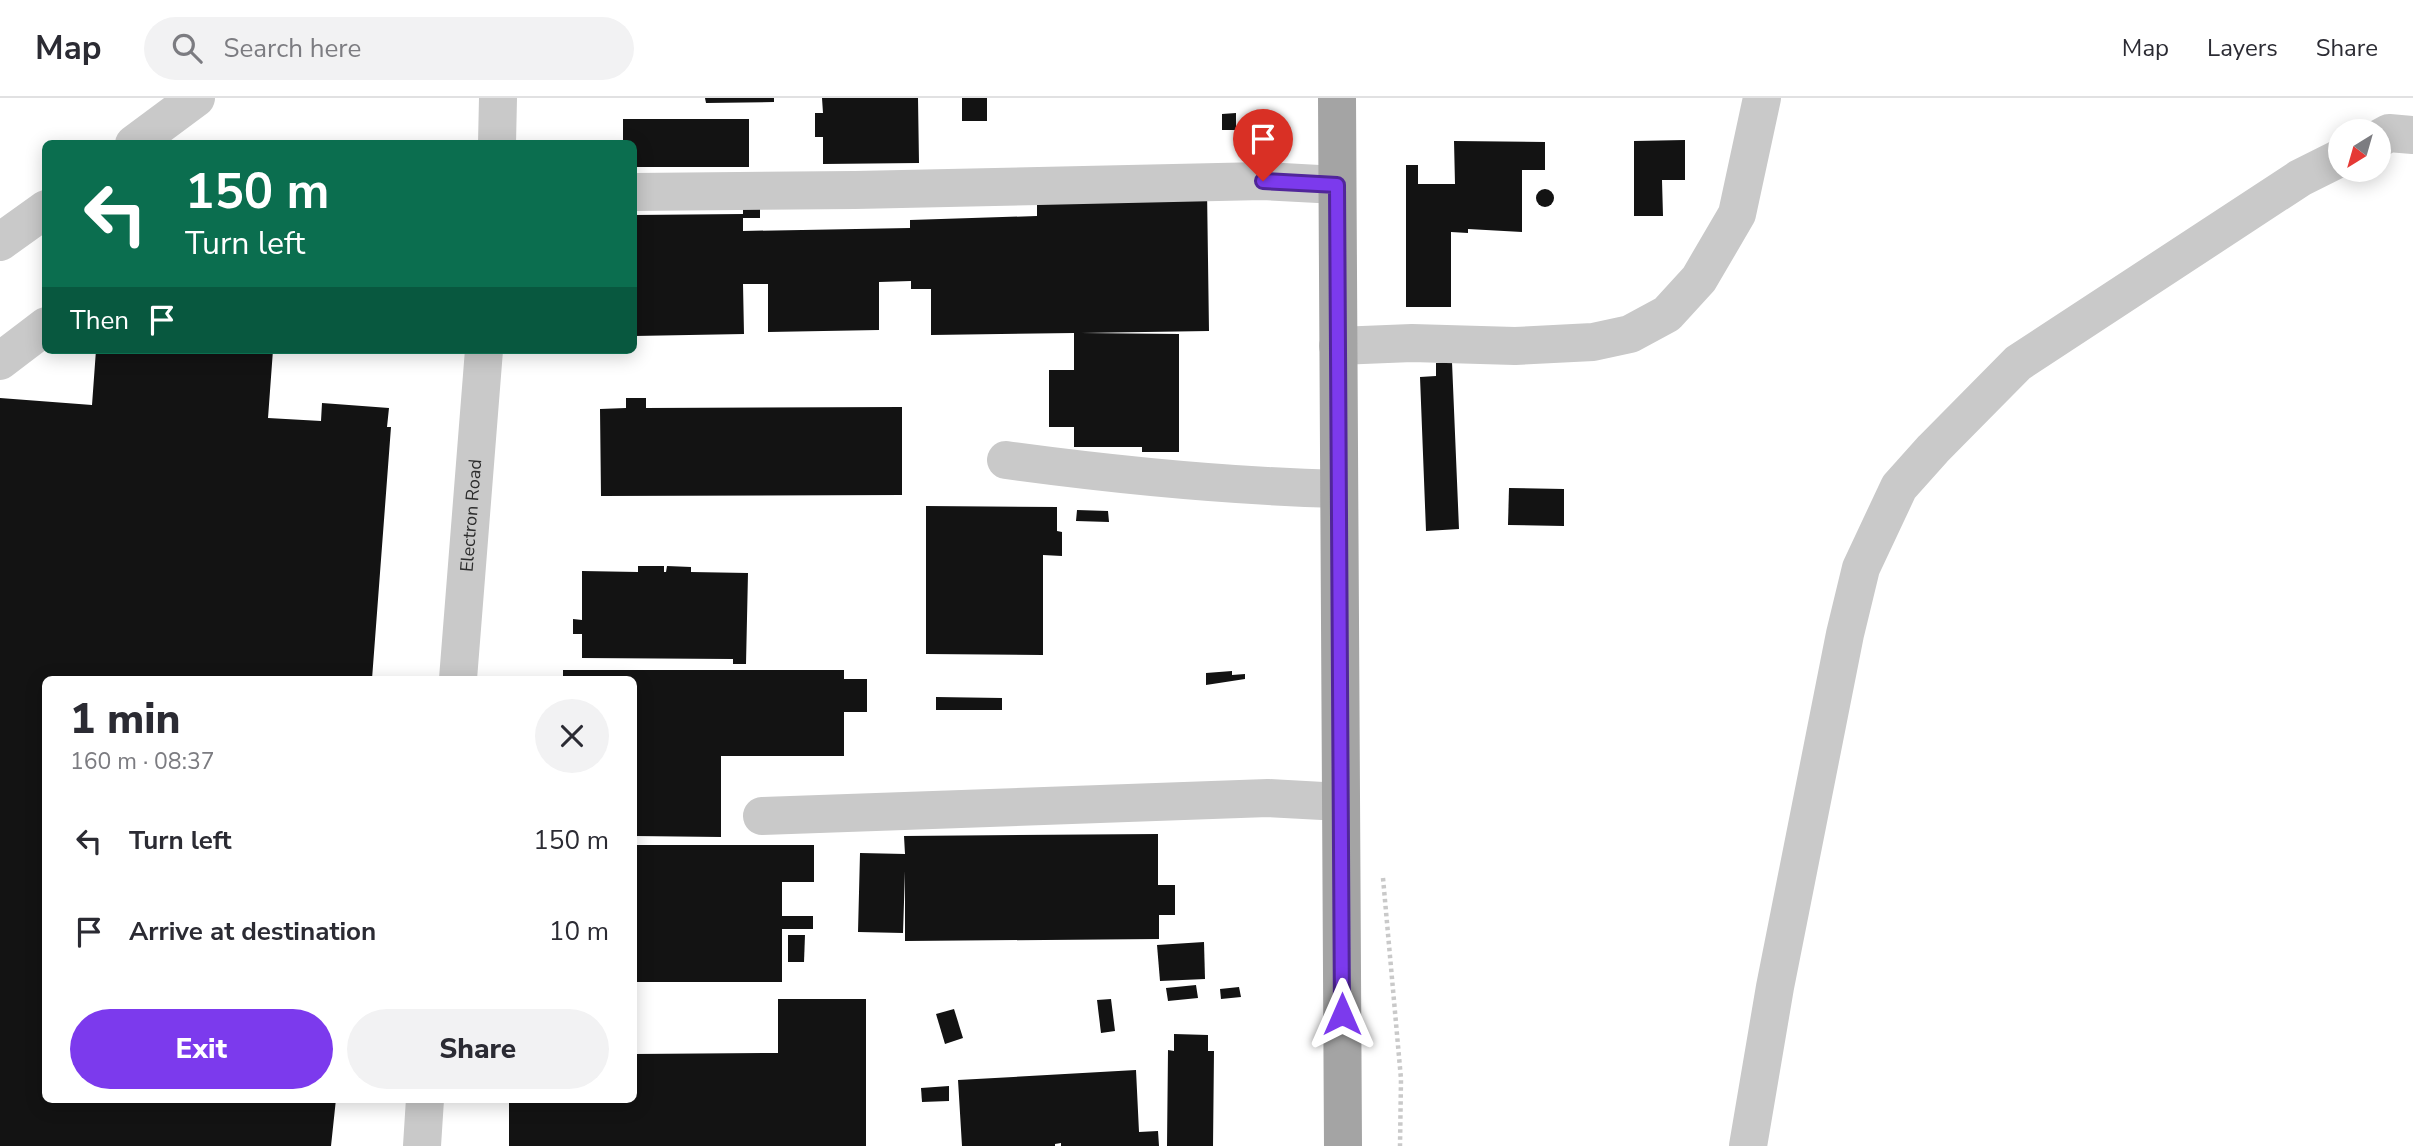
<!DOCTYPE html>
<html lang="en">
<head>
<meta charset="utf-8">
<style>
  body { margin:0; font-family:"Nunito Sans",sans-serif; background:#f2f2f3; color:#2b2b33; height:100vh; display:flex; flex-direction:column; font-size:26px; white-space:nowrap }
  * { box-sizing:border-box; margin:0 }
  p { font-size:23px; color:#7c7c81 }
  .icon { flex:none; width:38px; height:38px; fill:none; stroke:currentColor; stroke-width:2; stroke-linecap:round; stroke-linejoin:round }
  .map { position:relative; flex:1; overflow:hidden }
  .sheet { position:absolute; left:42px; top:578px; width:595px; height:427px; display:flex; flex-direction:column; background:#fff; border-radius:10px; box-shadow:0 4px 18px #0003 }
  .sheet>* { flex:none }
  .banner { position:absolute; left:42px; top:42px; width:595px; height:214px; border-radius:10px; box-shadow:0 4px 18px #0003; background:#0b6e4f; color:#fff; overflow:hidden }
  .needle { width:46px; rotate:217deg }
  .controls { position:absolute; left:2328px; top:21px; display:grid; gap:14px }
  .controls a { display:grid; place-items:center; width:63px; height:63px; border-radius:50%; background:#fff; box-shadow:0 4px 18px #0003; font-size:35px }
  .pin { position:absolute; display:grid; place-items:center; width:60px; height:60px; color:#fff; margin:-72px -30px; border-radius:50% 50% 50% 0; rotate:-45deg; box-shadow:0 0 7px #0007 }
  .pin .icon { rotate:45deg }
  .me { position:absolute; width:77px; margin:-38px; rotate:0deg; stroke-linejoin:round; filter:drop-shadow(0 0 5px #0008) }
  .turn { display:flex; align-items:center; gap:24px; height:147px; padding:0 28px; font-size:32px }
  .turn .icon { width:91px; height:91px; stroke-width:2.5 }
  .turn b { display:block; font-size:49px; line-height:60px }
  .then { display:flex; align-items:center; height:66px; padding:0 28px; background:#0003; gap:14px; font-size:26px }
  .round { display:grid; place-items:center; flex:none; width:74px; height:74px; border-radius:37px; background:#f2f2f3 }
  .summary { display:flex; align-items:center; justify-content:space-between; height:119px; padding:0 28px }
  h1 { font-size:42px; font-weight:800; line-height:52px }
  .primary-button { display:flex; gap:14px; margin-top:auto; padding:14px 28px }
  .primary-button a { flex:1; height:80px; border-radius:42px; background:#7c3aed; color:#fff; font-size:28px; font-weight:800; line-height:80px; text-align:center }
  .primary-button a+a { background:#f2f2f3; color:#2b2b33 }
  ul { padding:0; list-style:none }
  li { display:flex; align-items:center; gap:21px; height:91px; padding:0 28px }
  li div { flex:1 }
  li b { display:block; font-size:26px }
  li em { font-style:normal }
  header { display:flex; align-items:center; gap:42px; box-sizing:border-box; height:98px; padding:0 35px; background:#fff; border-bottom:2px solid #e1e1e2 }
  header strong { font-size:33px }
  nav { display:flex; gap:38px; margin-inline-start:auto; font-size:24px }
  .search { width:490px; height:63px; background:#f2f2f3; display:flex; align-items:center; gap:18px; box-sizing:border-box; padding:0 24px; border-radius:38px; color:#7c7c81; font-size:26px }
  .map>svg:first-child { display:block }
</style>
</head>
<body>
<header>
<strong>Map</strong>
<div class="search"><svg class="icon" aria-label="search" viewBox="0 0 24 24"><circle cx="10" cy="10" r="6"/><path d="M15 15l6 6"/></svg>Search here</div>
<nav><a>Map</a><a>Layers</a><a>Share</a></nav>
</header>
<div class="map">
<svg width="2413" height="1048" viewBox="0 0 2413 1048">
  <rect width="100%" height="100%" fill="#fff"/>
  <!-- building -->
  <g fill="#131313">
    <polygon points="705,0 774,0 774,4 706,5"/>
    <polygon points="822,0 918,0 919,65 823,66 823,39 815,39 815,15 823,15"/>
    <rect x="962" y="0" width="25" height="23"/>
    <polygon points="1236,15 1236,32 1222,32 1222,16"/>
    <polygon points="623,21 749,21 749,69 634,69 634,46 623,46"/>
    <polygon points="1685,42 1685,82 1662,82 1663,118 1634,118 1634,43"/>
    <polygon points="1454,43 1545,44 1545,72 1522,72 1522,134 1468,131 1468,135 1451,134 1451,209 1406,209 1406,67 1418,67 1418,86 1455,86"/>
    <polygon points="1207,91 1209,233 1081,235 1179,236 1179,354 1142,354 1142,349 1074,349 1074,329 1049,329 1049,272 1074,272 1074,235 931,237 931,191 911,191 911,183 879,184 879,232 768,234 768,186 743,186 744,236 634,238 634,117 743,116 743,106 760,106 760,120 743,120 743,133 910,130 910,122 1037,118 1037,93"/>
    <circle cx="1545" cy="100" r="9"/>
    <polygon points="96,252 273,252 268,320 321,323 322,305 389,310 387,329 391,329 372,581 46,581 46,1001 336,1001 331,1048 0,1048 0,300 92,307"/>
    <polygon points="1452,264 1459,431 1426,433 1420,279 1436,278 1436,265"/>
    <polygon points="626,300 646,300 646,310 902,309 902,397 601,398 600,311 626,310"/>
    <polygon points="1509,390 1564,391 1564,428 1508,427"/>
    <polygon points="926,408 1057,409 1057,433 1062,434 1062,458 1043,457 1043,557 926,556"/>
    <polygon points="1077,412 1108,413 1109,424 1076,423"/>
    <polygon points="638,468 664,468 664,474 666,474 667,468 691,469 691,474 748,475 746,566 733,566 733,561 582,560 582,536 573,536 573,521 582,522 582,473 638,474"/>
    <polygon points="563,572 844,572 844,581 867,581 867,614 844,614 844,658 721,658 721,739 634,738 634,581 563,581"/>
    <polygon points="1232,573 1232,577 1245,576 1245,581 1206,587 1206,575"/>
    <polygon points="936,599 1002,600 1002,612 936,612"/>
    <polygon points="1158,736 1158,787 1175,787 1175,817 1159,817 1159,841 905,843 905,773 903,835 858,834 860,755 905,756 904,738"/>
    <polygon points="634,747 814,747 814,784 782,784 782,818 813,818 813,831 782,831 782,884 634,884"/>
    <polygon points="788,837 805,837 804,864 788,864"/>
    <polygon points="1204,844 1205,881 1160,883 1157,847"/>
    <polygon points="1196,887 1198,900 1168,903 1166,890"/>
    <polygon points="1239,889 1241,899 1221,901 1220,891"/>
    <polygon points="778,901 866,901 866,1048 509,1048 509,1001 634,1001 634,956 778,955"/>
    <polygon points="1111,901 1115,933 1101,935 1097,902"/>
    <polygon points="954,911 963,940 945,946 936,916"/>
    <polygon points="1174,936 1208,937 1208,953 1214,953 1213,1048 1167,1048 1168,952 1174,953"/>
    <polygon points="1136,972 1139,1034 1158,1033 1159,1048 1061,1048 1061,1045 1055,1046 1055,1048 962,1048 958,982"/>
    <polygon points="949,988 949,1003 922,1004 921,990"/>
  </g>
  <g fill="none" stroke-linecap="round" stroke-linejoin="round">
    <!-- path -->
    <polyline stroke="#c9c9c9" stroke-width="4.5" stroke-dasharray="3.5 3.5" stroke-linecap="butt" points="1383,780 1401,981 1400,1048"/>
    <!-- minor -->
    <g stroke="#c9c9c9" stroke-width="38">
      <polyline points="2378,41 2389,35 2413,37"/>
      <polyline points="134,46 196,0"/>
      <polyline points="497,46 498,0"/>
      <polyline points="634,94 855,92 1263,83 1337,87"/>
      <polyline points="0,144 46,111"/>
      <polyline points="1338,248 1412,245 1515,248 1593,244 1630,236 1667,216 1699,181 1737,116 1762,0"/>
      <polyline points="0,263 46,228"/>
      <path d="M1006 362C1116 377 1227 388 1339 391"/>
      <path id="s1" d="M458 581 484 252"/>
      <polyline points="762,718 1268,700 1341,704"/>
      <polyline points="422,1048 425,1001"/>
      <polyline points="1748,1048 1775,889 1845,536 1861,470 1899,389 1933,351 2018,265 2300,80 2340,60"/>
    </g>
    <!-- major -->
    <polyline stroke="#a4a4a4" stroke-width="38" points="1337,0 1343,1048"/>
  </g>
  <g fill="none" stroke-linecap="round" stroke-linejoin="round">
    <defs>
      <polyline id="route" points="1263,83 1337,87 1342,916"/>
    </defs>
    <!-- route casing -->
    <use href="#route" stroke="#51269a" stroke-width="18"/>
    <!-- route -->
    <use href="#route" stroke="#7c3aed" stroke-width="12"/>
  </g>
  <g text-anchor="middle" stroke-width="7" stroke-linejoin="round" paint-order="stroke">
    <!-- street labels -->
    <g font-size="18" fill="#2c2c2c" stroke="#fff">
      <text dy="6" stroke="none"><textPath href="#s1" startOffset="164">Electron Road</textPath></text>
    </g>
  </g>
</svg>
<div class="controls">
<a><svg class="needle" viewBox="-14 -14 28 28"><path d="M0-13l5 13h-10z" fill="#e53935"/><path d="M0 13l5-13h-10z" fill="#7c7c81"/></svg></a>
</div>
<div class="pin" style="left:1263px;top:83px;background:#d93025"><svg class="icon" aria-label="arrive" viewBox="0 0 24 24"><path d="M6 21V4h12l-3 4 3 4H6"/></svg></div>
<svg class="me" style="left:1342px;top:916px" viewBox="-20 -20 40 40"><path d="M0-17L14 15 0 8-14 15z" fill="#7c3aed" stroke="#fff" stroke-width="4"/></svg>
<div class="banner">
<div class="turn"><svg class="icon" aria-label="left" viewBox="0 0 24 24"><path d="M17 20v-9H6M10 6l-5 5 5 5"/></svg><div><b>150 m</b>Turn left</div></div>
<div class="then">Then<svg class="icon" aria-label="arrive" viewBox="0 0 24 24"><path d="M6 21V4h12l-3 4 3 4H6"/></svg></div>
</div>
<section class="sheet">
<div class="summary"><div><h1>1 min</h1><p>160 m · 08:37</p></div><a class="round"><svg class="icon" aria-label="close" viewBox="0 0 24 24"><path d="M6 6l12 12M18 6L6 18"/></svg></a></div>
<ul>
<li><svg class="icon" aria-label="left" viewBox="0 0 24 24"><path d="M17 20v-9H6M10 6l-5 5 5 5"/></svg><div><b>Turn left</b></div><em>150 m</em></li>
<li><svg class="icon" aria-label="arrive" viewBox="0 0 24 24"><path d="M6 21V4h12l-3 4 3 4H6"/></svg><div><b>Arrive at destination</b></div><em>10 m</em></li>
</ul>
<div class="primary-button"><a>Exit</a><a>Share</a></div>
</section>
</div>
</body>
</html>
